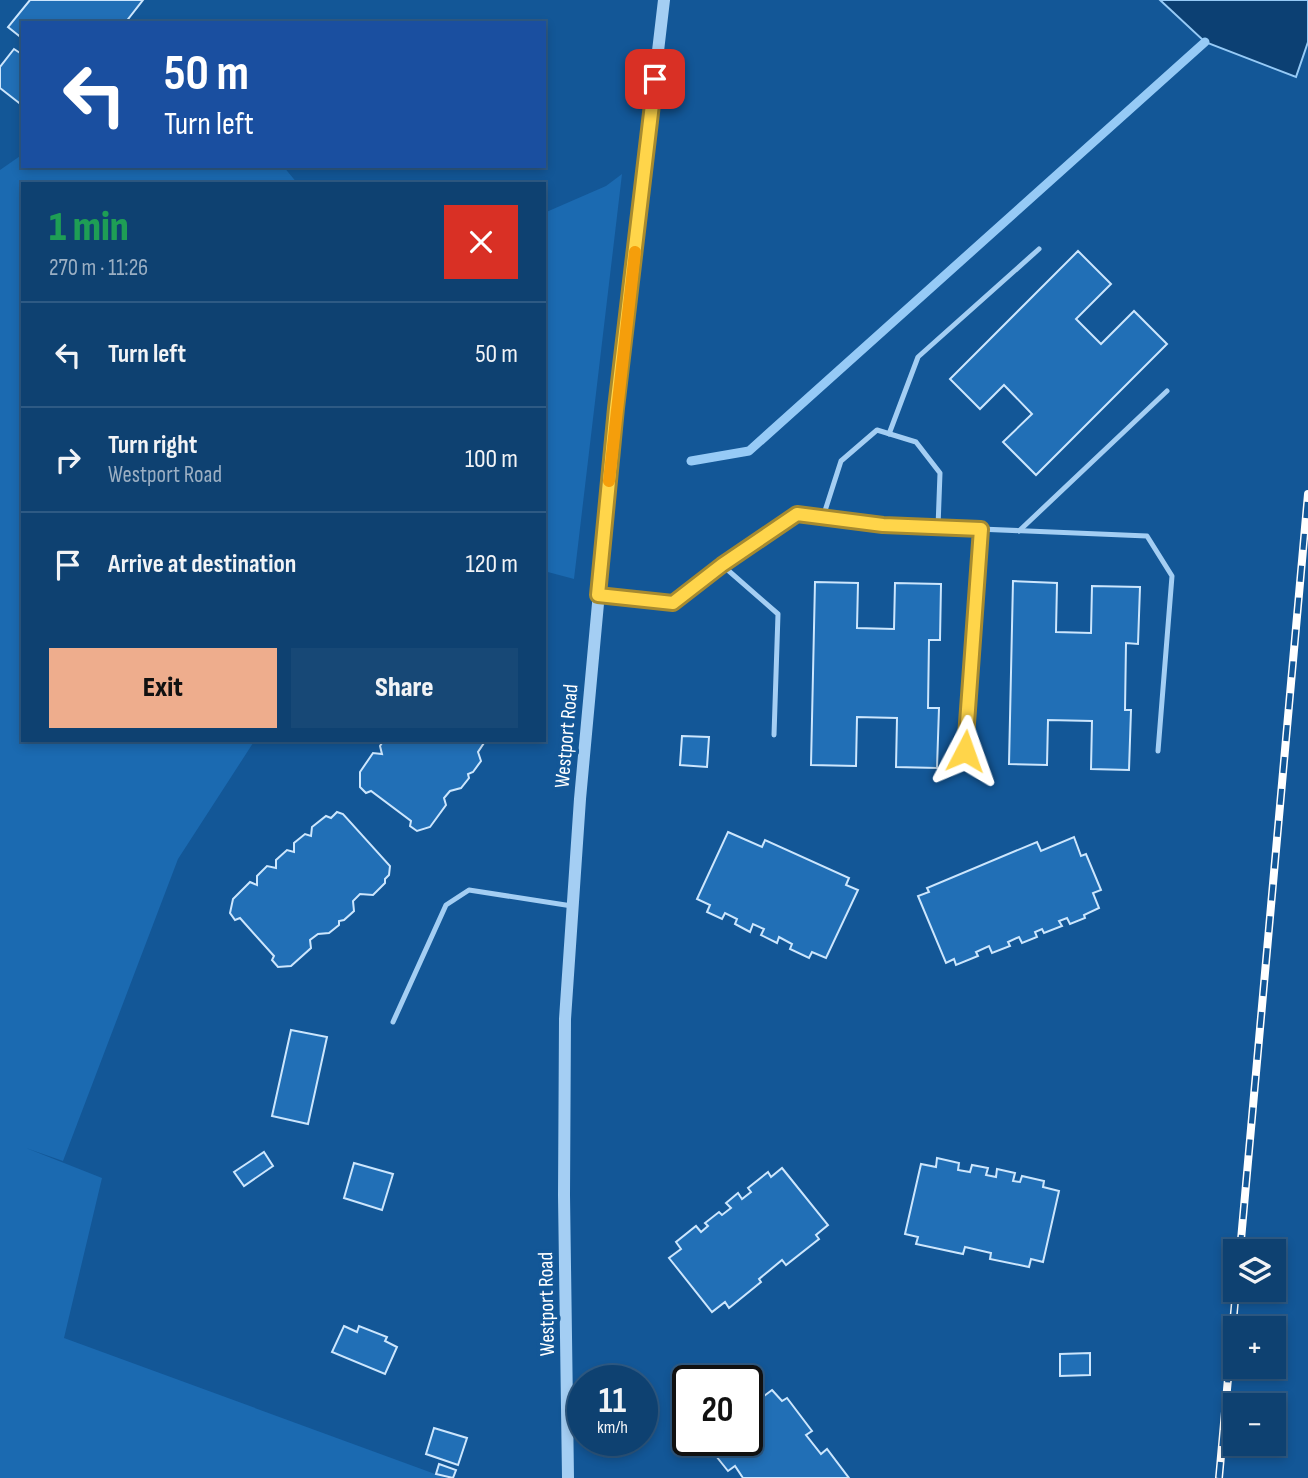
<!DOCTYPE html>
<html lang="en">
<head>
<meta charset="utf-8">
<style>
  body { margin:0; font-family:"Sofia Sans Condensed",sans-serif; background:#174876; color:#f1f3f6; height:100vh; display:flex; flex-direction:column; font-size:26px; white-space:nowrap }
  * { box-sizing:border-box; margin:0 }
  p { font-size:23px; color:#9bafc3 }
  .icon { flex:none; width:38px; height:38px; fill:none; stroke:currentColor; stroke-width:2; stroke-linecap:round; stroke-linejoin:round }
  .map { position:relative; flex:1; overflow:hidden }
  .sheet { position:absolute; left:21px; top:182px; width:525px; height:560px; display:flex; flex-direction:column; background:#0e4171; border-radius:0px; box-shadow:0 4px 10px #0003,0 0 0 2px #2e5a84 }
  .sheet>* { flex:none }
  .hud { position:absolute; left:21px; top:21px; width:525px; height:147px; border-radius:0px; box-shadow:0 4px 10px #0003,0 0 0 2px #2e5a84; background:#1a4fa0; color:#fff; overflow:hidden }
  .controls { position:absolute; left:1223px; top:1239px; display:grid; gap:14px }
  .controls a { display:grid; place-items:center; width:63px; height:63px; border-radius:0px; background:#0e4171; box-shadow:0 4px 10px #0003,0 0 0 2px #2e5a84; font-size:35px }
  .speed { position:absolute; left:567px; top:1365px; display:flex; gap:14px; font-size:35px; font-weight:700; text-align:center }
  .speed>* { display:grid; place-content:center; width:91px; height:91px; border-radius:50%; background:#0e4171; box-shadow:0 4px 10px #0003,0 0 0 2px #2e5a84; line-height:1 }
  .speed small { font-size:18px; font-weight:400 }
  .speed .limit { border:4px solid #111; border-radius:10px; background:#fff; color:#111 }
  .pin { position:absolute; display:grid; place-items:center; width:60px; height:60px; color:#fff; margin:-30px; border-radius:14px; box-shadow:0 4px 10px #0006 }
  .me { position:absolute; width:77px; margin:-38px; rotate:4deg; stroke-linejoin:round; filter:drop-shadow(0 0 5px #0008) }
  .turn { display:flex; align-items:center; gap:24px; height:147px; padding:0 28px; font-size:32px }
  .turn .icon { width:91px; height:91px; stroke-width:2.5 }
  .turn b { display:block; font-size:49px; line-height:60px }
  .round { display:grid; place-items:center; flex:none; width:74px; height:74px; border-radius:0px; background:#174876 }
  .head { display:flex; align-items:center; justify-content:space-between; height:119px; padding:0 28px }
  h1 { font-size:42px; font-weight:800; line-height:52px; color:#1e9e55 }
  .action { display:flex; gap:14px; margin-top:auto; padding:14px 28px }
  .action a { flex:1; height:80px; border-radius:0px; background:#eead8d; color:#111; font-size:28px; font-weight:800; line-height:80px; text-align:center }
  .action a+a { background:#174876; color:#f1f3f6 }
  ul { padding:0; list-style:none }
  li { display:flex; align-items:center; gap:21px; height:105px; padding:0 28px; border-top:2px solid #2e5a84 }
  li div { flex:1 }
  li b { display:block; font-size:26px }
  li em { font-style:normal }
  .map>svg:first-child { display:block }
</style>
</head>
<body>
<div class="map">
<svg width="1308" height="1478" viewBox="0 0 1308 1478">
  <rect width="100%" height="100%" fill="#135797"/>
  <!-- green -->
  <g fill="#1b6ab1">
    <polygon points="23,154 23,166 283,166 298,184 23,184 23,740 255,740 178,859 63,1161 26,1148 102,1178 64,1338 446,1478 0,1478 0,170"/>
    <polygon points="622,174 574,579 544,571 544,213 606,186"/>
  </g>
  <!-- water -->
  <polygon fill="#0c4073" stroke="#96caf6" stroke-width="2" points="1160,0 1308,0 1308,42 1296,77 1205,42"/>
  <g fill="none" stroke-linecap="round" stroke-linejoin="round">
    <!-- stream -->
    <polyline stroke="#96caf6" stroke-width="9" points="691,461 749,451 1205,42"/>
  </g>
  <!-- building -->
  <g fill="#216fb6" stroke="#cce6fd" stroke-width="2">
    <polygon points="30,0 143,0 125,23 23,23 23,39 8,27"/>
    <polygon points="14,49 23,55 23,106 0,88 0,67"/>
    <polygon points="1078,251 1111,284 1076,319 1101,344 1134,311 1167,344 1036,475 1003,442 1032,414 1004,385 980,409 950,379"/>
    <polygon points="1013,581 1057,583 1056,632 1091,633 1092,586 1140,587 1138,644 1126,643 1125,710 1131,710 1129,770 1091,769 1092,721 1048,720 1047,765 1009,764"/>
    <polygon points="815,582 858,583 857,628 894,629 895,583 941,584 940,640 929,640 928,708 939,708 937,768 896,767 897,718 857,717 856,766 811,765"/>
    <polygon points="682,736 709,737 707,767 680,765"/>
    <polygon points="384,740 498,740 484,743 478,752 481,761 473,772 468,774 469,778 461,788 450,791 444,798 446,805 430,827 417,831 410,826 411,821 371,791 366,793 360,787 360,772 373,753 382,754 380,746"/>
    <polygon points="337,812 343,814 390,866 389,875 385,879 385,883 373,895 360,894 353,901 354,911 344,920 339,921 339,925 329,933 318,934 310,940 311,948 291,966 278,967 272,960 274,956 240,918 235,920 230,913 233,899 250,882 257,885 257,876 267,866 276,868 276,860 287,850 294,852 294,843 305,834 311,836 312,827 326,816 331,818"/>
    <polygon points="728,832 762,847 765,840 849,878 846,885 858,890 826,958 812,952 809,958 790,949 792,944 779,937 777,943 761,935 764,929 753,924 750,932 735,924 737,919 725,913 722,919 707,912 710,905 697,899"/>
    <polygon points="1074,837 1081,856 1086,854 1101,890 1093,893 1099,908 1084,915 1085,918 1070,924 1067,918 1059,921 1062,926 1044,933 1042,929 1035,932 1037,937 1022,943 1019,937 1008,942 1010,946 992,953 989,946 976,952 978,956 956,965 954,959 946,963 918,896 929,892 927,888 1037,842 1041,851"/>
    <polygon points="291,1030 327,1037 308,1124 272,1116"/>
    <polygon points="264,1152 273,1166 244,1186 234,1172"/>
    <polygon points="937,1158 959,1163 958,1170 970,1172 972,1165 988,1168 986,1175 996,1177 997,1169 1015,1173 1013,1181 1020,1182 1022,1176 1044,1181 1043,1187 1059,1191 1043,1262 1031,1259 1029,1267 990,1259 991,1253 965,1247 963,1254 916,1244 918,1237 905,1234 921,1164 936,1167"/>
    <polygon points="354,1163 393,1174 382,1210 344,1198"/>
    <polygon points="782,1168 828,1225 816,1235 819,1239 786,1265 782,1260 759,1279 761,1282 729,1308 725,1302 712,1312 669,1258 681,1249 676,1242 696,1226 701,1232 708,1226 705,1223 719,1212 722,1215 731,1208 726,1203 738,1193 742,1199 751,1192 748,1188 768,1172 771,1177"/>
    <polygon points="344,1326 357,1332 359,1326 387,1337 385,1341 397,1347 385,1374 332,1352"/>
    <polygon points="1090,1353 1090,1375 1060,1376 1060,1354"/>
    <polygon points="772,1390 782,1401 787,1398 812,1431 806,1435 821,1454 827,1449 849,1478 743,1478 735,1466 728,1471 716,1456 723,1450 716,1440 747,1440 747,1409"/>
    <polygon points="434,1428 467,1438 458,1465 426,1454"/>
    <polygon points="439,1464 456,1470 453,1478 436,1474"/>
  </g>
  <g fill="none" stroke-linecap="round" stroke-linejoin="round">
    <!-- service -->
    <g stroke="#a4cef3" stroke-width="5">
      <polyline points="889,434 918,357 1039,249"/>
      <polyline points="823,517 841,461 877,430 916,442 940,473 938,527"/>
      <polyline points="1019,531 1167,391"/>
      <polyline points="722,565 778,614 774,735"/>
      <polyline points="598,595 673,603 722,565 797,514 883,525 1147,536 1172,576 1158,751"/>
      <polyline points="965,751 981,529"/>
      <polyline points="393,1022 446,905 469,890 572,906"/>
    </g>
    <!-- tertiary -->
    <polyline stroke="#a4cef3" stroke-width="12" points="568,1478 564,1195 565,1019 580,799 616,408 664,0"/>
    <defs>
      <g id="rail">
        <polyline points="1240,1251 1308,494"/>
        <polyline points="1219,1478 1236,1290"/>
      </g>
    </defs>
    <!-- rail casing -->
    <use href="#rail" stroke="#fff" stroke-width="8"/>
    <!-- rail -->
    <use href="#rail" stroke="#135797" stroke-width="5" stroke-dasharray="16" stroke-linecap="butt"/>
  </g>
  <g fill="none" stroke-linecap="round" stroke-linejoin="round">
    <defs>
      <polyline id="route" points="655,79 616,408 598,595 673,603 722,565 797,514 883,525 981,529 965,751"/>
    </defs>
    <!-- route casing -->
    <use href="#route" stroke="#a68a30" stroke-width="18"/>
    <!-- route -->
    <use href="#route" stroke="#ffd54a" stroke-width="12"/>
    <!-- slow -->
    <polyline stroke="#f59e0b" stroke-width="12" points="609,481 635,252"/>
  </g>
  <g text-anchor="middle" stroke-width="7" stroke-linejoin="round" paint-order="stroke">
    <!-- street labels -->
    <g font-size="21" fill="#fff" stroke="#135797">
      <text transform="translate(566 736) rotate(-85)" y="7">Westport Road</text>
      <text transform="translate(546 1304) rotate(-91)" y="7">Westport Road</text>
    </g>
  </g>
</svg>
<div class="controls">
<a><svg class="icon" aria-label="layers" viewBox="0 0 24 24"><path d="M12 4l9 5-9 5-9-5zM3 14l9 5 9-5"/></svg></a>
<a>+</a>
<a>−</a>
</div>
<div class="speed"><div>11<small>km/h</small></div><div class="limit">20</div></div>
<div class="pin" style="left:655px;top:79px;background:#d93025"><svg class="icon" aria-label="arrive" viewBox="0 0 24 24"><path d="M6 21V4h12l-3 4 3 4H6"/></svg></div>
<svg class="me" style="left:965px;top:751px" viewBox="-20 -20 40 40"><path d="M0-17L14 15 0 8-14 15z" fill="#ffd54a" stroke="#fff" stroke-width="4"/></svg>
<div class="hud">
<div class="turn"><svg class="icon" aria-label="left" viewBox="0 0 24 24"><path d="M17 20v-9H6M10 6l-5 5 5 5"/></svg><div><b>50 m</b>Turn left</div></div>
</div>
<section class="sheet">
<div class="head"><div><h1>1 min</h1><p>270 m · 11:26</p></div><a class="round" style="background:#d93025;color:#fff"><svg class="icon" aria-label="close" viewBox="0 0 24 24"><path d="M6 6l12 12M18 6L6 18"/></svg></a></div>
<ul>
<li><svg class="icon" aria-label="left" viewBox="0 0 24 24"><path d="M17 20v-9H6M10 6l-5 5 5 5"/></svg><div><b>Turn left</b></div><em>50 m</em></li>
<li><svg class="icon" aria-label="right" viewBox="0 0 24 24"><path d="M7 20v-9h11M14 6l5 5-5 5"/></svg><div><b>Turn right</b><p>Westport Road</p></div><em>100 m</em></li>
<li><svg class="icon" aria-label="arrive" viewBox="0 0 24 24"><path d="M6 21V4h12l-3 4 3 4H6"/></svg><div><b>Arrive at destination</b></div><em>120 m</em></li>
</ul>
<div class="action"><a>Exit</a><a>Share</a></div>
</section>
</div>
</body>
</html>
